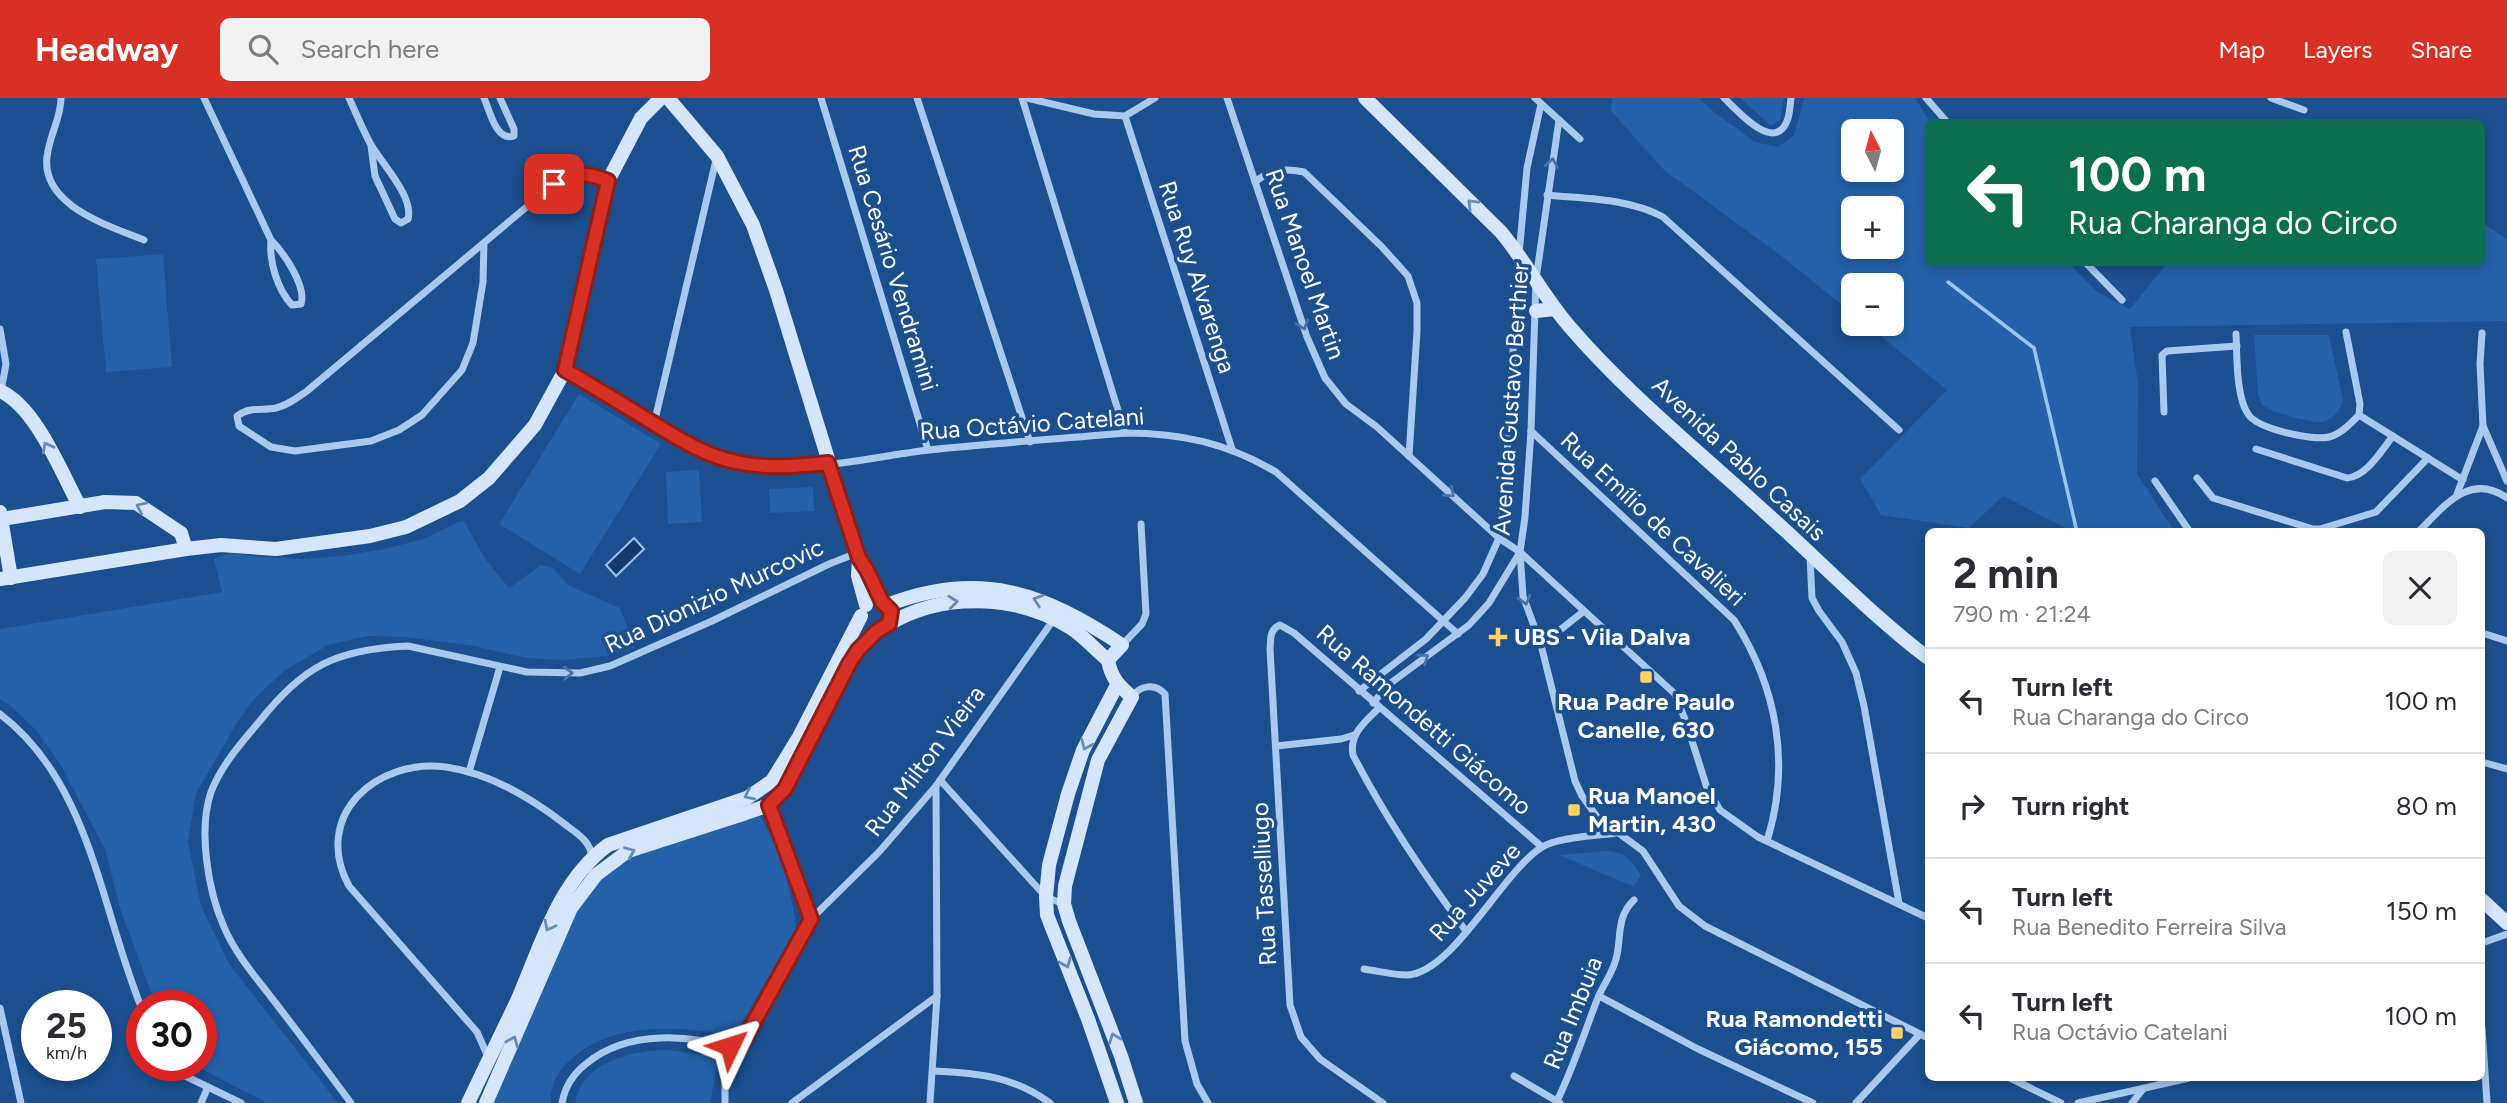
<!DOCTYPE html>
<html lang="en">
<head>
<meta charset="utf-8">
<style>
  body { margin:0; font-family:Figtree,sans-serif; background:#f2f2f3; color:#2b2b33; height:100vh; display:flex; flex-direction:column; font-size:26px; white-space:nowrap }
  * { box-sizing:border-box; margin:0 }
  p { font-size:23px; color:#7c7c81 }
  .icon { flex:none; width:38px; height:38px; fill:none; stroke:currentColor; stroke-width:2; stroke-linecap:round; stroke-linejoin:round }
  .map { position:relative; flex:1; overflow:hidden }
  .sheet { position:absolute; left:1925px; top:430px; width:560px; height:553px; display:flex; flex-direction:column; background:#fff; border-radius:10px; box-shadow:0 4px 10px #0003 }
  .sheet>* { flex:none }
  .top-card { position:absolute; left:1925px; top:21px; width:560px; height:147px; border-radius:10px; box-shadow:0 4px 10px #0003; background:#0b6e4f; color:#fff; overflow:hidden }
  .needle { width:46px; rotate:354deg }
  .fabs { position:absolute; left:1841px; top:21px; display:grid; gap:14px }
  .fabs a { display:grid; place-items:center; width:63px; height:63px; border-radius:10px; background:#fff; box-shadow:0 4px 10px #0003; font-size:35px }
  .speed { position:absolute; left:21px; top:892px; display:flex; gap:14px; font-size:35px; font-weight:700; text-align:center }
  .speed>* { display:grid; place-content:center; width:91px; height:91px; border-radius:50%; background:#fff; box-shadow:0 4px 10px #0003; line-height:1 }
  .speed small { font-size:18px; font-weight:400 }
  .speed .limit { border:10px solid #d22; background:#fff; color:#111 }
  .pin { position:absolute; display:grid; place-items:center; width:60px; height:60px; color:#fff; margin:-30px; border-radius:14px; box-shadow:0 4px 10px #0006 }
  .me { position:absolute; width:77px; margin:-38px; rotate:49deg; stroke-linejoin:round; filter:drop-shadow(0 0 5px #0008) }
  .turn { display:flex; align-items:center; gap:24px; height:147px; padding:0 28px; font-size:32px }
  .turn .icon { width:91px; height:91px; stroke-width:2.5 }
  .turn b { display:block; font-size:49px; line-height:60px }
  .round { display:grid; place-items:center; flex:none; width:74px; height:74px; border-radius:10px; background:#f2f2f3 }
  .headline { display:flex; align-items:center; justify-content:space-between; height:119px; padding:0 28px }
  h1 { font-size:42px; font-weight:700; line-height:52px }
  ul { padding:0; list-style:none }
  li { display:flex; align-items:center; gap:21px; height:105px; padding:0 28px; border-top:2px solid #e1e1e2 }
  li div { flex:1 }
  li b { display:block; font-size:26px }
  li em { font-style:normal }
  header { display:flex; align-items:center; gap:42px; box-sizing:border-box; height:98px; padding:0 35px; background:#d93025; color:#fff }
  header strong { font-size:33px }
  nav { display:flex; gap:38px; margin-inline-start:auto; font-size:24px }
  .search { width:490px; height:63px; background:#f2f2f3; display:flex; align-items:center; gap:18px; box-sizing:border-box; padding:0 24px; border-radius:10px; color:#7c7c81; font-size:26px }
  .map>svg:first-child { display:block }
</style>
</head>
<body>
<header>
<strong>Headway</strong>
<div class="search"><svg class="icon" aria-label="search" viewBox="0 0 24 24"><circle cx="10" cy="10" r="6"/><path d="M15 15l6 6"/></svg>Search here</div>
<nav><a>Map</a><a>Layers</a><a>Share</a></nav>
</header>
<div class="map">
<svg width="2507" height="1005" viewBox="0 0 2507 1005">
  <rect width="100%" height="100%" fill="#1b4f8f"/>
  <!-- green -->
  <g fill="#2461a8" fill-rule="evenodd">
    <path d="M1612 0H1699L1714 14 1755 44 1778 49 1794 38 1804 0H1915L1930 24 1928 164 2069 165 2097 194 2130 211 2167 165 2482 164V125L2507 141V223L2130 229 2138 285 2137 376 2174 433 2172 434H2074L2003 398 1969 430 1881 417 1860 381 1947 292 1866 226H1892V187H1853V216L1784 160 1664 72 1611 13ZM1853 33H1892V72H1853ZM1853 110H1892V149H1853Z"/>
    <polygon points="1740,0 1784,0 1780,22 1771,28"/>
    <polygon points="163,156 172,269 106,274 96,161"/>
    <path d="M2254 237H2329L2343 302C2342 311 2331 324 2321 324 2307 324 2273 315 2262 307L2258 297Z"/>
    <polygon points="579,296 661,346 580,476 499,426"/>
    <polygon points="699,372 702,424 668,426 666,374"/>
    <polygon points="813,389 814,413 770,415 769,391"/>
    <polygon points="463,422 486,462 509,490 541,467 553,470 568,487 620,510 635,549 606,558 562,562 527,560 468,547 406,539 368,538 328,547 285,572 255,600 240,620 196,695 188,744 201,808 229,866 338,1005 267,1005 196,968 201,968 201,908 156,908 120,810 105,751 60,666 37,633 12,609 0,601 0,531 222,494 214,461 229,455 260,459 308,461 342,458 385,451 423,441"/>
    <path d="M757 715C775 735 795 803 796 831L735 937C678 929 610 921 566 966 557 975 549 992 551 1005H493L573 818 587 792 634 756Z"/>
    <path d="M1607 753C1626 754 1632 763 1641 777L1634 789 1559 757Z"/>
    <path d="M666 952 719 959 710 1005H575C583 963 631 953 666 952Z"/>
  </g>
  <!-- water -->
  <polygon fill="#123a6d" stroke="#9cc4f0" stroke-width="2" points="634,440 644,451 616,478 606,467"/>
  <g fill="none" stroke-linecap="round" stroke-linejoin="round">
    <!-- stream -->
    <polyline stroke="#9cc4f0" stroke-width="3.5" points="1948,184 2034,250 2077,434"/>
    <!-- street -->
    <g stroke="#a9c9ee" stroke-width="7">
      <path d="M61 0C61 19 51 35 48 53 36 106 107 127 144 142"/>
      <path d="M204 0 271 142C283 154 307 188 301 206L292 207C277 191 269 163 271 142"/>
      <path d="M349 0C356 15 362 30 370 45 381 65 414 98 408 121L401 125 395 121 375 78 371 48"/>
      <path d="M484 0C490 13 496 44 514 38V31L500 0"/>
      <polyline points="821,0 928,352"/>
      <polyline points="917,0 1030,344"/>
      <polyline points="1022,0 1125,335"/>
      <polyline points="1027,0 1094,16 1125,18 1155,0"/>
      <polyline points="1227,0 1307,239 1325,280 1346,306 1377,329 1499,440 1520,454 1675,596 1686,624 1707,690 1720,712 1758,739 1928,820"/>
      <polyline points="1535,0 1580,41"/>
      <path d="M1724 0C1736 11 1774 56 1787 23 1790 16 1790 7 1791 0"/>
      <polyline points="1926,0 1947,24"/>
      <polyline points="2271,0 2304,12"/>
      <polyline points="1125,18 1232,351"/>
      <path d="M1255 84C1271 71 1284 70 1304 74L1382 149 1408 178 1417 205V233L1409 358"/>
      <path d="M1547 97C1585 101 1628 100 1663 119L1899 332"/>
      <path d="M484 145 483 184 473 245 462 272 422 317 399 332 371 343 295 353 271 349 239 328 237 318C250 308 262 313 276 310 288 307 297 300 307 293L554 86C576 74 585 74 608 82"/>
      <polyline points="2085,164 2122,202"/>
      <polyline points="0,231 6,266 1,293"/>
      <polyline points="2482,235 2480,266 2483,328 2507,383"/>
      <path d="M2236 236C2237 257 2236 299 2248 316 2257 331 2313 343 2329 339 2341 336 2351 325 2359 317L2360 306 2346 234"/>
      <path d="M565 272C615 302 677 348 733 363 793 380 868 359 929 352 994 345 1060 341 1125 335 1182 335 1227 345 1276 374L1458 536"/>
      <polyline points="2164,314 2162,257 2167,253 2237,248"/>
      <polyline points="2359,317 2463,382"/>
      <polyline points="654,326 716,62"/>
      <path d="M1531 333 1734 522C1777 589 1791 666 1767 743"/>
      <path d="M2256 351 2347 380C2367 378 2381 353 2393 338"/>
      <polyline points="2197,380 2213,400 2313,431 2320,431 2376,414 2428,360"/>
      <polyline points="2155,383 2190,434"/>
      <polyline points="2457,396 2483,328"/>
      <path d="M2418 434C2443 410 2469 373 2507 400"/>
      <polyline points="1520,454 1523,498 1541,547 1575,683 1582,698 1598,720 1643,753 1679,808 1705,828 1928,940"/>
      <polyline points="1810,458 1812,500 1819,513 1842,544 1856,575 1864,608 1899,805"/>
      <polyline points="2482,535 2507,543"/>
      <polyline points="1122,547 1142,526 1146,516 1141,426"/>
      <polyline points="1541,547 1584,513"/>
      <polyline points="1359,593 1426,541 1465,500 1483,476 1499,440 1505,392 1518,167 1527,70 1541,6"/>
      <path d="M1132 599C1140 587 1155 585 1165 596L1185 943 1197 986 1208 1005"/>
      <polyline points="1373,605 1388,587 1469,527 1489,505 1520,454 1525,419 1531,333 1536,181 1559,22"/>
      <path d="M1379 610C1365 624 1349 636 1353 657 1385 719 1424 777 1466 833"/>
      <path d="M0 616C91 685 101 813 142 911"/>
      <polyline points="1276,648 1341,641 1354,637"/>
      <polyline points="2482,664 2507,671"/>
      <polyline points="469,674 500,569"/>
      <polyline points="940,682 1046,799 1064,806"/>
      <polyline points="769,707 811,821"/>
      <polyline points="2482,845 2507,836"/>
      <path d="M1364 871C1378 873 1393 877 1407 877 1453 875 1502 774 1542 749 1559 739 1596 738 1616 735"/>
      <polyline points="1599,898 1698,951 1813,1005"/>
      <polyline points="0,910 21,1005"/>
      <polyline points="2482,930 2487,1005"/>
      <path d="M489 961 477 934 349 788C311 717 377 660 446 669 489 675 528 698 562 724 574 734 590 741 592 759"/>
      <polyline points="170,968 181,976 241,1005"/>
      <path d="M933 973C977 975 1014 978 1050 1005"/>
      <polyline points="1514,978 1560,1005"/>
      <polyline points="2010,980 2061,1005"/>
      <path d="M1557 1003C1573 970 1584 936 1597 902 1603 886 1614 874 1617 857 1621 837 1617 818 1634 802"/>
      <polyline points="201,1005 208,989"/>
      <path d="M351 1005C325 970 298 934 271 899 254 877 235 855 224 829 208 793 198 732 211 694 221 668 241 645 259 624 303 568 336 551 408 548L527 574 580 575 610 568 712 523 829 466 857 455"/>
      <path d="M562 1005C565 988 574 975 587 965 629 931 690 937 739 951"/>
      <polyline points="725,1005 725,984 739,951 811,821 879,754 936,688 1054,521"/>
      <polyline points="792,1005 937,898"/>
      <polyline points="930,1005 937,898 936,688"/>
      <path d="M1383 1005 1320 961 1301 939 1290 907 1270 551C1271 541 1269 532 1280 527L1294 535 1542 749"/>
      <polyline points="1856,1005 1920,936"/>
      <polyline points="2078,1005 2189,980"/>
      <polyline points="2132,1005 2143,991"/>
    </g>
    <!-- secondary -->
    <g stroke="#d6e6fa" stroke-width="14">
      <polyline points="668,0 717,58 753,127 776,192 857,455 882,504"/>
      <path d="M1365 0 1501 134C1526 164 1544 199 1569 228 1628 297 1700 354 1766 415 1820 463 1870 516 1928 560"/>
      <polyline points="1536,213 1555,211"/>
      <path d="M0 293C36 309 61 374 80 409"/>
      <polyline points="0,414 11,480"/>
      <polyline points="2,421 105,404 136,405 181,435 186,451"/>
      <polyline points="859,460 858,478 866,507"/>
      <polyline points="0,481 186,451 221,447 276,451 370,438 406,429 460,403 489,380 535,327 565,272 608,83 641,20 661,0"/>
      <path d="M887 507C979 471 1044 495 1122 547L1108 562"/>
      <path d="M889 526C943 494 1017 496 1071 530 1085 539 1095 552 1108 562"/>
      <path d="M1108 562C1111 580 1119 588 1132 599L1098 662 1065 788 1064 806 1069 823 1121 958 1136 1005"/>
      <polyline points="2482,802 2507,825"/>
      <path d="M468 1005C484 971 501 937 517 903 541 848 558 784 608 747L747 700 772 683 799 639 861 518"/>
      <polyline points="486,1005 571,810 596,777 628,753 746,715 769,707 777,701 809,647 849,566 858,553 877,533"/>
      <polyline points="1117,1005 1088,921 1047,817 1046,799 1049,767 1068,696 1083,652 1117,587"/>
    </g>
  </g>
  <!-- one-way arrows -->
  <defs><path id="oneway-chevron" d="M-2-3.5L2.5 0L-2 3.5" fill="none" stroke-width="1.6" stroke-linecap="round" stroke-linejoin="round" transform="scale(1.75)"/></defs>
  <g stroke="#4674ac">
    <use href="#oneway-chevron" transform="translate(1552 65) rotate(-81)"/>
    <use href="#oneway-chevron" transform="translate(1303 227) rotate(72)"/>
    <use href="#oneway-chevron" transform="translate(1450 395) rotate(42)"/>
    <use href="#oneway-chevron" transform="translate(1525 502) rotate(75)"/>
    <use href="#oneway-chevron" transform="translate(1424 560) rotate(-35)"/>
    <use href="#oneway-chevron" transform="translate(568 575) rotate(-2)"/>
  </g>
  <g stroke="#668bba">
    <use href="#oneway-chevron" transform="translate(1472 106) rotate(-135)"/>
    <use href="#oneway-chevron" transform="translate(47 349) rotate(-118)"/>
    <use href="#oneway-chevron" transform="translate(141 409) rotate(-155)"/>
    <use href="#oneway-chevron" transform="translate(1038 502) rotate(-161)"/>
    <use href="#oneway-chevron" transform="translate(953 504) rotate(-6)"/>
    <use href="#oneway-chevron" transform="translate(1086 647) rotate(114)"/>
    <use href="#oneway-chevron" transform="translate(749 697) rotate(155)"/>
    <use href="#oneway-chevron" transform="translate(630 754) rotate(-23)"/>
    <use href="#oneway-chevron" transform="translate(549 828) rotate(117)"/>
    <use href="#oneway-chevron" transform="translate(1066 865) rotate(68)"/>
    <use href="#oneway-chevron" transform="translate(1114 940) rotate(-111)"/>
    <use href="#oneway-chevron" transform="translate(513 943) rotate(-67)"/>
  </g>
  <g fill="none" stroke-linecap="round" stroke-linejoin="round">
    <defs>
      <path id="route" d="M554 86C576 74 585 74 608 83L565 272C594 289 624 307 653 325 679 341 706 358 736 364 766 371 797 368 828 365L859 460 867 472 882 504 891 513 889 526 877 533 858 552 849 566 785 691 769 707 811 821 739 951 730 948"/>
    </defs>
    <!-- route casing -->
    <use href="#route" stroke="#8d1f18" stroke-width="18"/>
    <!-- route -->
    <use href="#route" stroke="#d93025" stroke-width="12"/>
  </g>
  <!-- markers -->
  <g fill="#ffd166" stroke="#1b4f8f" stroke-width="2.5">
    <path d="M1494.5 528.5h7v7h7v7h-7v7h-7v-7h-7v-7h7z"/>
    <rect x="1639" y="572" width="14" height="14" rx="3.5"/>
    <rect x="1567" y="705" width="14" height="14" rx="3.5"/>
    <rect x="1890" y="928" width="14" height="14" rx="3.5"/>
  </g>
  <g text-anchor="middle" stroke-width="7" stroke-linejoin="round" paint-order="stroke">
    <!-- street labels -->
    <g font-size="24" fill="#fff" stroke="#1b4f8f">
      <text transform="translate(1305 166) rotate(71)" y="8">Rua Manoel Martin</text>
      <text transform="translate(893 170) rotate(73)" y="8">Rua Cesário Vendramini</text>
      <text transform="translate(1197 179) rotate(72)" y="8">Rua Ruy Alvarenga</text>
      <text transform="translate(1511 301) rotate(-86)" y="8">Avenida Gustavo Berthier</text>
      <text transform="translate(1032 326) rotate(-4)" y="8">Rua Octávio Catelani</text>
      <text transform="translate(1739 361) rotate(43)" y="8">Avenida Pablo Casais</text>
      <text transform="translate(1653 421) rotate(43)" y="8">Rua Emílio de Cavalieri</text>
      <text transform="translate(714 498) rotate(-25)" y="8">Rua Dionizio Murcovic</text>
      <text transform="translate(1424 622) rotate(41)" y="8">Rua Ramondetti Giácomo</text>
      <text transform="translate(925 663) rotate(-53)" y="8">Rua Milton Vieira</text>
      <text transform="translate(1264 786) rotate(-93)" y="8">Rua Tasselliugo</text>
      <text transform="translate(1475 794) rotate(-48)" y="8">Rua Juveve</text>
      <text transform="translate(1573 915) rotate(-68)" y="8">Rua Imbuia</text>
    </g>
    <!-- poi labels -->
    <g font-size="24" font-weight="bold" fill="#fff" stroke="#1b4f8f" text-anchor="start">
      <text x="1514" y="547">UBS - Vila Dalva</text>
      <text x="1646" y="612" text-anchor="middle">Rua Padre Paulo<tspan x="1646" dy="28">Canelle, 630</tspan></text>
      <text x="1588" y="706">Rua Manoel<tspan x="1588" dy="28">Martin, 430</tspan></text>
      <text x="1883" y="929" text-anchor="end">Rua Ramondetti<tspan x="1883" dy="28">Giácomo, 155</tspan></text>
    </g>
  </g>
</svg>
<div class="fabs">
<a><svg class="needle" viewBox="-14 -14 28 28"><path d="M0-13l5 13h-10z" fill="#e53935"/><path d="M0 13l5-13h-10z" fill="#7c7c81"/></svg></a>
<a>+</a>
<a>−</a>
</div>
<div class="speed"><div>25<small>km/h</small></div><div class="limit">30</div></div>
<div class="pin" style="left:554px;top:86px;background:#d93025"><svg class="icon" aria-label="arrive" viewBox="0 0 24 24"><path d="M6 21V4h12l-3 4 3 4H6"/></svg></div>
<svg class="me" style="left:730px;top:948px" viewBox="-20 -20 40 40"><path d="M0-17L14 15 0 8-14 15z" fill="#d93025" stroke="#fff" stroke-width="4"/></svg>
<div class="top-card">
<div class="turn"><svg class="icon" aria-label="left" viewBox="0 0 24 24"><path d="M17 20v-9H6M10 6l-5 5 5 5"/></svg><div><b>100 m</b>Rua Charanga do Circo</div></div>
</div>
<section class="sheet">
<div class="headline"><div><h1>2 min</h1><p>790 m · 21:24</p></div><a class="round"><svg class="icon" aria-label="close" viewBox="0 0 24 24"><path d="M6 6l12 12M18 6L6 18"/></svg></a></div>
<ul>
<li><svg class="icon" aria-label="left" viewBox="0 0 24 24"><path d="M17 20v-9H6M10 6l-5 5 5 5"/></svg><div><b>Turn left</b><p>Rua Charanga do Circo</p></div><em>100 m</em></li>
<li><svg class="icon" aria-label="right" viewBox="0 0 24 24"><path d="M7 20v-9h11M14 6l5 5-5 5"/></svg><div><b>Turn right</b></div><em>80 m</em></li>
<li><svg class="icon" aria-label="left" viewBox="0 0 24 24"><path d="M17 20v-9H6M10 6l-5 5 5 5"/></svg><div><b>Turn left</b><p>Rua Benedito Ferreira Silva</p></div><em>150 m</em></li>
<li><svg class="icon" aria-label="left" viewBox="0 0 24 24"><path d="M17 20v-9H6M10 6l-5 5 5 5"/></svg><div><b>Turn left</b><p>Rua Octávio Catelani</p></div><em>100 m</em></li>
</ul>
</section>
</div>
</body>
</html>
